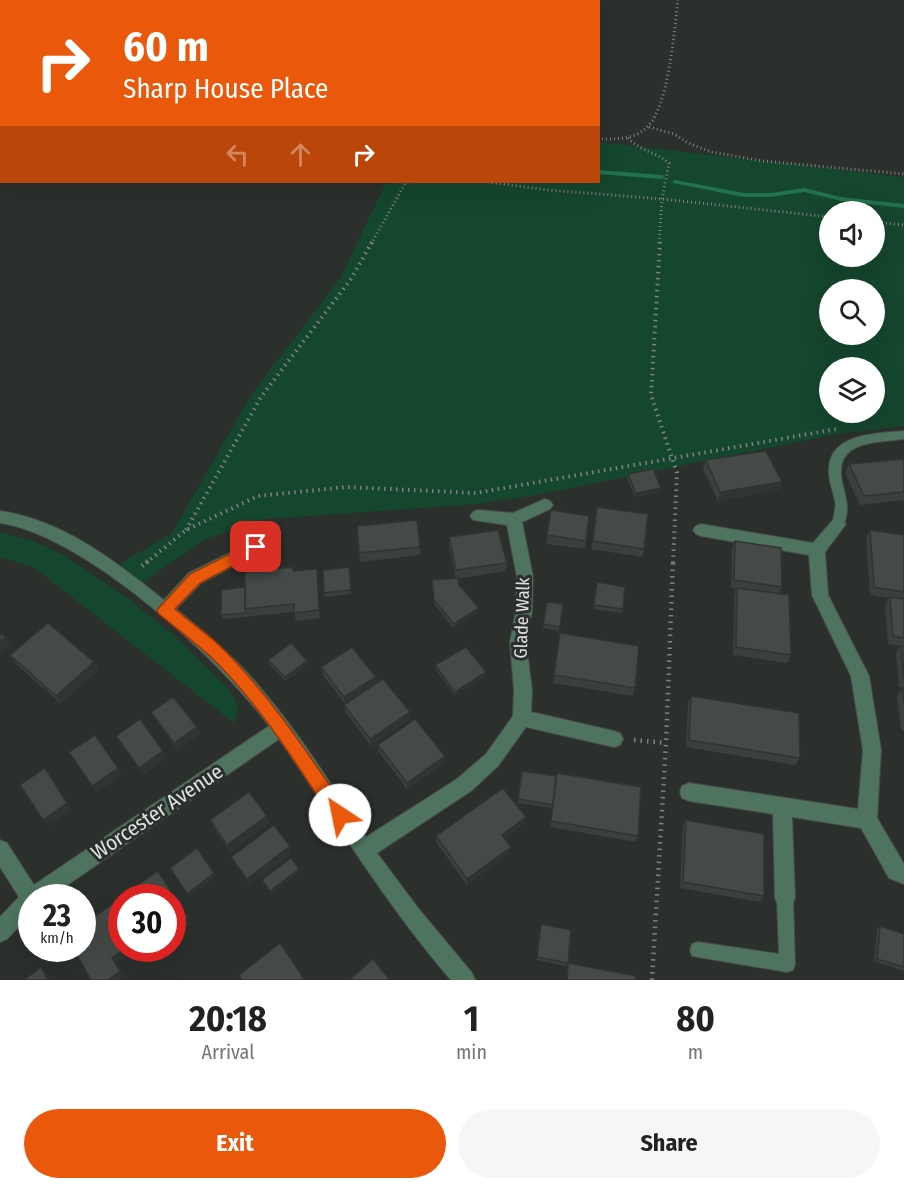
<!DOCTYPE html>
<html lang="en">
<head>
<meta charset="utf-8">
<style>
  body { margin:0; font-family:"Fira Sans Condensed",sans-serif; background:#f6f6f6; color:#222; height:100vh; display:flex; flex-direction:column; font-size:22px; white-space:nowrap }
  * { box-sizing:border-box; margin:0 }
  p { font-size:20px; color:#767676 }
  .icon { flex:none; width:33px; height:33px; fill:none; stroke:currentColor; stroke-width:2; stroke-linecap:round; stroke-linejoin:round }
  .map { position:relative; height:980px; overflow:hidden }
  .panel { display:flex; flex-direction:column; background:#fff; flex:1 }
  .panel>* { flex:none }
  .hud { position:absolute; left:0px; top:0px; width:600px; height:183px; box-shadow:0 6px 24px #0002; background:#ea580c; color:#fff; overflow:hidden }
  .fabs { position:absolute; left:819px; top:201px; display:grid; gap:12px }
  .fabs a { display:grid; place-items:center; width:66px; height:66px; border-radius:50%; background:#fff; box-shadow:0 6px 24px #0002; font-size:30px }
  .speed { position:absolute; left:18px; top:884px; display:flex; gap:12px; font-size:30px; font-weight:700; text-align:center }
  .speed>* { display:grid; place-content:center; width:78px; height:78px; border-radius:50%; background:#fff; box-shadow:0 6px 24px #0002; line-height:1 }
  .speed small { font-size:15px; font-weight:400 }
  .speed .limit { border:9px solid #d22; background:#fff; color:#111 }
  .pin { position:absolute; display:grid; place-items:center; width:51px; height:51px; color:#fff; margin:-26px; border-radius:12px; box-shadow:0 3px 9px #0006 }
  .me { position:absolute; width:66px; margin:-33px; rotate:326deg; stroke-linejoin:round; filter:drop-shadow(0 0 4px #0008) }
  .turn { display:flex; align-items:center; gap:21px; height:126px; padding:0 24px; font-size:27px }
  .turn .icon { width:78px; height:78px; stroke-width:2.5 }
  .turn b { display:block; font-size:42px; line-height:51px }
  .lanes { display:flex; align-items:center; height:57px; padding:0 24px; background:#0003; justify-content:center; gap:30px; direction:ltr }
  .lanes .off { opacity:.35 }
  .eta { display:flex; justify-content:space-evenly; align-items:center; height:102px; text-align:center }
  .eta b { font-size:36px; font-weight:700; line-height:42px }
  .cta { display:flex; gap:12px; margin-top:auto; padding:12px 24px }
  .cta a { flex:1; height:69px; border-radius:36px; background:#ea580c; color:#fff; font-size:24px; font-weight:700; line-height:69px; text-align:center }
  .cta a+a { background:#f6f6f6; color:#222 }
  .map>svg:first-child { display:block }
</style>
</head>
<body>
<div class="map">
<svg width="904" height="980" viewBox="0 0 904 980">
  <rect width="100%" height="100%" fill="#2b302d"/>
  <!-- green -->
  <g fill="#15462e" fill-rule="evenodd">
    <polygon points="0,0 134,0 2,2 1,123"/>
    <path d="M599 142 904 177V426L837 434 536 495 476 504 266 519 206 539 136 587 111 569 172 533 251 395 341 277 386 182H598ZM830 212H874V256H830ZM830 290H874V334H830ZM830 368H874V412H830Z"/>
    <polygon points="0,532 33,541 62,554 128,598 175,636 228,688 236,701 238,713 234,723 33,567 0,557"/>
  </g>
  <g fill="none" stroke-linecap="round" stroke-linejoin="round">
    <!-- stream -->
    <g fill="#22724d" fill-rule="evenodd">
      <rect x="0" y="103" width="2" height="4"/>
      <polygon points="598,170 662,175 665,177 662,179 598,174"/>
      <polygon points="675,180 744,193 771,193 804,188 841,197 904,204 904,208 841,201 804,192 771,197 744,197 673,183 673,181"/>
    </g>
    <defs>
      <g id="service">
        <path d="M904 431V439C872 443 831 441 843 486 847 502 850 513 842 527H834C831 520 837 510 835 501 833 490 828 480 829 469 830 433 878 433 904 431Z"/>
        <polygon points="785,890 791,892 793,898 795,964 793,970 787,972 692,956 690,950 692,944 698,942 779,954 777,898 779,892"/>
      </g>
      <g id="minor">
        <path d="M545 499 550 501 553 505 550 509 522 522 533 577 532 611 526 642 532 690 531 712 614 731 620 733 623 739 620 745 614 747 526 727 498 766 471 791 377 853 418 908 472 973 475 980H451C386 905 336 821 279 739L50 897H32V913L7 939 0 942V917L19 897 0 867V840L7 843 34 885 269 726C219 658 84 535 0 523V511C63 520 115 561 164 600L189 573 250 543 256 541 262 543 264 547 262 551 201 583 176 609C207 634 238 660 263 691 302 737 333 788 366 837L457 779 486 754 513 716 514 690 510 642 516 611 517 577 507 525 473 520 470 516 473 512 478 510 513 513Z"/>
        <polygon points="838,518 843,520 846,524 825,552 828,595 869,676 881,750 877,818 904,864 904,884 889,878 861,828 792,817 795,898 792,905 785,908 778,905 775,898 773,814 689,801 682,798 680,792 682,786 689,783 858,809 863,750 851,676 812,595 809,555 701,536 696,534 693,530 696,526 701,524 813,543 833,520"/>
      </g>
    </defs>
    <!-- service casing -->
    <use href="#service" stroke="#484c4a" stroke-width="2"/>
    <!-- minor casing -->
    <use href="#minor" stroke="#484c4a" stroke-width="2"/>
    <!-- path-far2 -->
    <g stroke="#7f8381" stroke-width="3" stroke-dasharray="1 3" stroke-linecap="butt">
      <polyline points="649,127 674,134 688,143 711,152 763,161 904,174"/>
      <path d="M628 138C640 151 656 152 669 163L662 199 659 244"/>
      <path d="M598 139C614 139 634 140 646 128 669 108 674 31 678 0"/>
      <polyline points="488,182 548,190 662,199 830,217"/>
      <polyline points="874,222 904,225"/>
      <polyline points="371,244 406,182 412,182"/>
    </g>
    <!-- path-far1 -->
    <g stroke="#7f8381" stroke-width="4" stroke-dasharray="1.5 4.5" stroke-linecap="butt">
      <polyline points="660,242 651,395 677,473 673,563"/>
      <polyline points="186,530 261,397 351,279 372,242"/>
      <polyline points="146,563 186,530 258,496 346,487 476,493 837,429"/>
    </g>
    <!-- path -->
    <g stroke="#7f8381" stroke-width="4.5" stroke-dasharray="1.5 5" stroke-linecap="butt">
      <polyline points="142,566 148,561"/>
      <polyline points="634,740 666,743"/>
      <polyline points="652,980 666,743 673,561"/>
    </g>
    <!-- service -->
    <use href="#service" fill="#4e745f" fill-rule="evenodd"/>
    <!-- minor -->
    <use href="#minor" fill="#4e745f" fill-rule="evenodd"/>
  </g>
  <!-- wall -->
  <g fill="#3b403d">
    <polygon points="904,459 904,500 860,505 845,473 849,464"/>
    <polygon points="706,460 782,482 779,490 718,501 703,469"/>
    <polygon points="628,474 661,488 660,493 635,497 627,478"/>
    <polygon points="551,510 589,516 585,549 546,544"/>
    <polygon points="596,515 644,549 642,557 591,549"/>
    <polygon points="357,526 420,547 420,555 360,562"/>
    <polygon points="870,530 904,535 904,688 899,687 896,653 900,646 888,644 885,605 889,598 870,595 866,538"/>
    <polygon points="449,537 507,563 506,571 456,579 449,545"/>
    <polygon points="735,541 782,587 779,594 791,655 787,663 733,655 734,596 736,589 731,588 732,549"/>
    <polygon points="293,567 294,571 317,569 318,577 320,618 296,621 294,612 222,619 221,615 245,587"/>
    <polygon points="349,567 351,594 325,597 324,593"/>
    <polygon points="432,580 459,585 479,608 479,612 453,628 434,604"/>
    <polygon points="596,586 623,609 622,613 594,609"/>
    <polygon points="547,602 563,604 559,631 543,628"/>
    <polygon points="560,633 635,688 633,696 553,683"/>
    <polygon points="10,655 94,662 99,670 60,703 15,663"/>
    <polygon points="268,660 308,664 286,681 269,664"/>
    <polygon points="435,665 486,672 486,676 455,695 435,669"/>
    <polygon points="321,667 376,677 377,684 410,719 371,746 346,713 344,705 346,705 323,675"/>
    <polygon points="902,688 904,688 904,731 901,730 897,696"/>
    <polygon points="691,696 800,758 795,765 686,747 688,703"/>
    <polygon points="151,712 200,734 178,750 155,719"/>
    <polygon points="116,736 167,758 143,775"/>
    <polygon points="378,745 445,763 407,789 379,752"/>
    <polygon points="522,771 638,836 636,842 550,827 552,808 518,803"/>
    <polygon points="267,816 269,823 230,852 213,827 210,820"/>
    <polygon points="526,817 525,823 505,838 510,853 467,885 436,842 436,836"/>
    <polygon points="686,820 764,896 760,902 680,888 683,826"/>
    <polygon points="292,853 250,885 234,863 231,857"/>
    <polygon points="541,924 568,963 567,966 537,960"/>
    <polygon points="880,926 904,934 904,971 874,961 877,929"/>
  </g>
  <!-- shaded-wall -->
  <g fill="#303432">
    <polygon points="782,482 779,490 718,501 720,492"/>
    <polygon points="661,488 660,493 635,497 636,493"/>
    <polygon points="317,569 318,577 320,618 319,610"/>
    <polygon points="479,608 479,612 453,628 454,624"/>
    <polygon points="5,637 11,645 0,654 0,642"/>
    <polygon points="307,661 308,664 286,681 285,677"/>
    <polygon points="94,662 99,670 60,703 56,696"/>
    <polygon points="486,672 486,676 455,695 455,692"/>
    <polygon points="376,677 377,684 346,705 344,697"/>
    <polygon points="410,712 410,719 371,746 370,739"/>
    <polygon points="197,727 200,734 178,750 174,743"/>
    <polygon points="163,751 167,758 143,775 139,768"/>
    <polygon points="445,756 445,763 407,789 407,783"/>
    <polygon points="45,768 72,810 48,826 43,820"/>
    <polygon points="118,768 122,775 97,793 92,786"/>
    <polygon points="267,816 269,823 230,852 227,845"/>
    <polygon points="526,817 525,823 501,841 502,835"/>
    <polygon points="290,846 292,853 250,885 247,879"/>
    <polygon points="511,847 510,853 467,885 467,879"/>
    <polygon points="299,869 300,872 271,894 270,891"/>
    <polygon points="214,873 216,876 189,897 187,894"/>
    <polygon points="188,918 192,923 172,938 172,929"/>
    <polygon points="125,948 137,948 117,963 125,975 119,980 108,980 112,958"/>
    <polygon points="41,967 47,972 51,980 48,980"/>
  </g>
  <!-- building -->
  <g fill="#454a47" stroke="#303432" stroke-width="1.5">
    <polygon points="766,451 782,482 720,492 706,460"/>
    <polygon points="904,459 904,492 864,496 849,464"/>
    <polygon points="653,469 661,488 636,493 628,474"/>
    <polygon points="597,507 648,514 644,549 593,541"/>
    <polygon points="551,510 589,516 586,541 547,535"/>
    <polygon points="417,520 420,547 359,553 357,526"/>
    <polygon points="498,530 507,563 456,570 449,537"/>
    <polygon points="870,530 904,535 904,592 874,587"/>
    <polygon points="735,541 781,548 782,587 734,580"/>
    <polygon points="293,567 293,571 317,569 319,610 294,613 294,604 245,609 245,571"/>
    <polygon points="349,567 351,590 324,593 323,570"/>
    <polygon points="458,578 459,585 479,608 454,624 434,600 432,580"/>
    <polygon points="597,582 625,587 623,609 594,605"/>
    <polygon points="245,587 245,609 246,613 221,615 221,590"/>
    <polygon points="737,588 789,595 791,655 736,647"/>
    <polygon points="890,597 904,599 904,638 893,636"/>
    <polygon points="547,602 563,604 560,627 543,624"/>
    <polygon points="48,623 94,662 56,696 10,655"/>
    <polygon points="0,633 5,637 0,642"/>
    <polygon points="560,633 639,646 635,688 554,675"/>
    <polygon points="291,643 307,661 285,677 268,660"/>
    <polygon points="901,646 904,646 904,679"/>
    <polygon points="352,647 376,677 344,697 321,667"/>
    <polygon points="466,647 486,672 455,692 435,665"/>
    <polygon points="383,679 410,712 370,739 344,705"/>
    <polygon points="902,688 904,688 904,703"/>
    <polygon points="691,696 799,713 800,758 689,740"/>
    <polygon points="173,697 197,727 174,743 151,712"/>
    <polygon points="140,719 163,751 139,768 116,736"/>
    <polygon points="415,719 445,756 407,783 378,745"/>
    <polygon points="95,735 118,768 92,786 69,752"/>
    <polygon points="45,768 67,803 43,820 20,785"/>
    <polygon points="522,771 556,776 553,805 518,799"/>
    <polygon points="557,773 641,787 638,836 551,821"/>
    <polygon points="503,788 526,817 502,835 511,847 467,879 436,836"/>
    <polygon points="249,792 267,816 227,845 210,820"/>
    <polygon points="686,820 764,834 764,896 683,882"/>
    <polygon points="274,825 290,846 247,879 231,857"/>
    <polygon points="197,848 214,873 187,894 170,868"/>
    <polygon points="291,858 299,869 270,891 262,880"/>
    <polygon points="158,871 188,918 172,929 172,897 129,897 126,893"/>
    <polygon points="122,901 122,912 117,905"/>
    <polygon points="115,902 122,913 122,948 125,948 112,958 120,971 108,980 91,980 73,948 82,948 82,934 94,926 90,920"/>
    <polygon points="541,924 571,930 568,963 537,957"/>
    <polygon points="880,926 904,934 904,967 877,959"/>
    <polygon points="280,943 305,980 242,980 239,975"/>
    <polygon points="373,959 390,980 349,980"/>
    <polygon points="568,963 636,976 636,980 567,980"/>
    <polygon points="41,967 48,980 24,980"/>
  </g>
  <!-- route -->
  <path fill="#ea580c" stroke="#983908" stroke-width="1.5" d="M256 541 261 543 263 547 261 551 200 583 175 609C191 623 210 635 225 651 272 698 308 754 346 809L349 815 346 821 340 823 334 821C297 765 261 706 212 658 196 643 177 629 159 614L157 610 190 574Z"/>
  <g text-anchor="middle" stroke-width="6" stroke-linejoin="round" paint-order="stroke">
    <!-- street labels -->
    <g font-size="18" fill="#dfe2e1" stroke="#2b302d">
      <text transform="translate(522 618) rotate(-88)" y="6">Glade Walk</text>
    </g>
    <!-- near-street labels -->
    <g font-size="21" fill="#dfe2e1" stroke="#2b302d">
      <text transform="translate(157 812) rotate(-34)" y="7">Worcester Avenue</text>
    </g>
  </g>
</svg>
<div class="fabs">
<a><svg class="icon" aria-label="sound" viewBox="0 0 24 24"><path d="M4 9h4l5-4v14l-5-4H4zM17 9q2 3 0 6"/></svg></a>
<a><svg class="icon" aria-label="search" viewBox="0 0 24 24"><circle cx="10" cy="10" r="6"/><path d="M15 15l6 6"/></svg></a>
<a><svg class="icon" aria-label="layers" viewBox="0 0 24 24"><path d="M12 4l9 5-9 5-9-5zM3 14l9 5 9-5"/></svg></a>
</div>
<div class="speed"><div>23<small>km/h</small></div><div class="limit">30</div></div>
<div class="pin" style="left:256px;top:547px;background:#d93025"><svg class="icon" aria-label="arrive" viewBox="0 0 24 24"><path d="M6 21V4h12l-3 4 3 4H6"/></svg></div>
<svg class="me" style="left:340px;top:815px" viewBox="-20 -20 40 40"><circle r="19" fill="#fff"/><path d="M0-13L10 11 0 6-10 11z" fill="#ea580c"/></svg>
<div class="hud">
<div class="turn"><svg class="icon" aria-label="right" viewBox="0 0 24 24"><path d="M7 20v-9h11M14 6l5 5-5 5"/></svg><div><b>60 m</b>Sharp House Place</div></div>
<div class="lanes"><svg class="icon off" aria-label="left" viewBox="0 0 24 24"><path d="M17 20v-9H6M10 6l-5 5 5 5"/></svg><svg class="icon off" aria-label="ahead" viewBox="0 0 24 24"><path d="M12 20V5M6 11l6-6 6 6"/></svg><svg class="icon" aria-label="right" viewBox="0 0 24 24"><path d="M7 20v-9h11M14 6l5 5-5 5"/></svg></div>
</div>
</div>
<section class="panel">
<div class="eta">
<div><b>20:18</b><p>Arrival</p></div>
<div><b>1</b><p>min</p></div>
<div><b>80</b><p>m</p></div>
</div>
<div class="cta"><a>Exit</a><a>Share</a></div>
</section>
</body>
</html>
